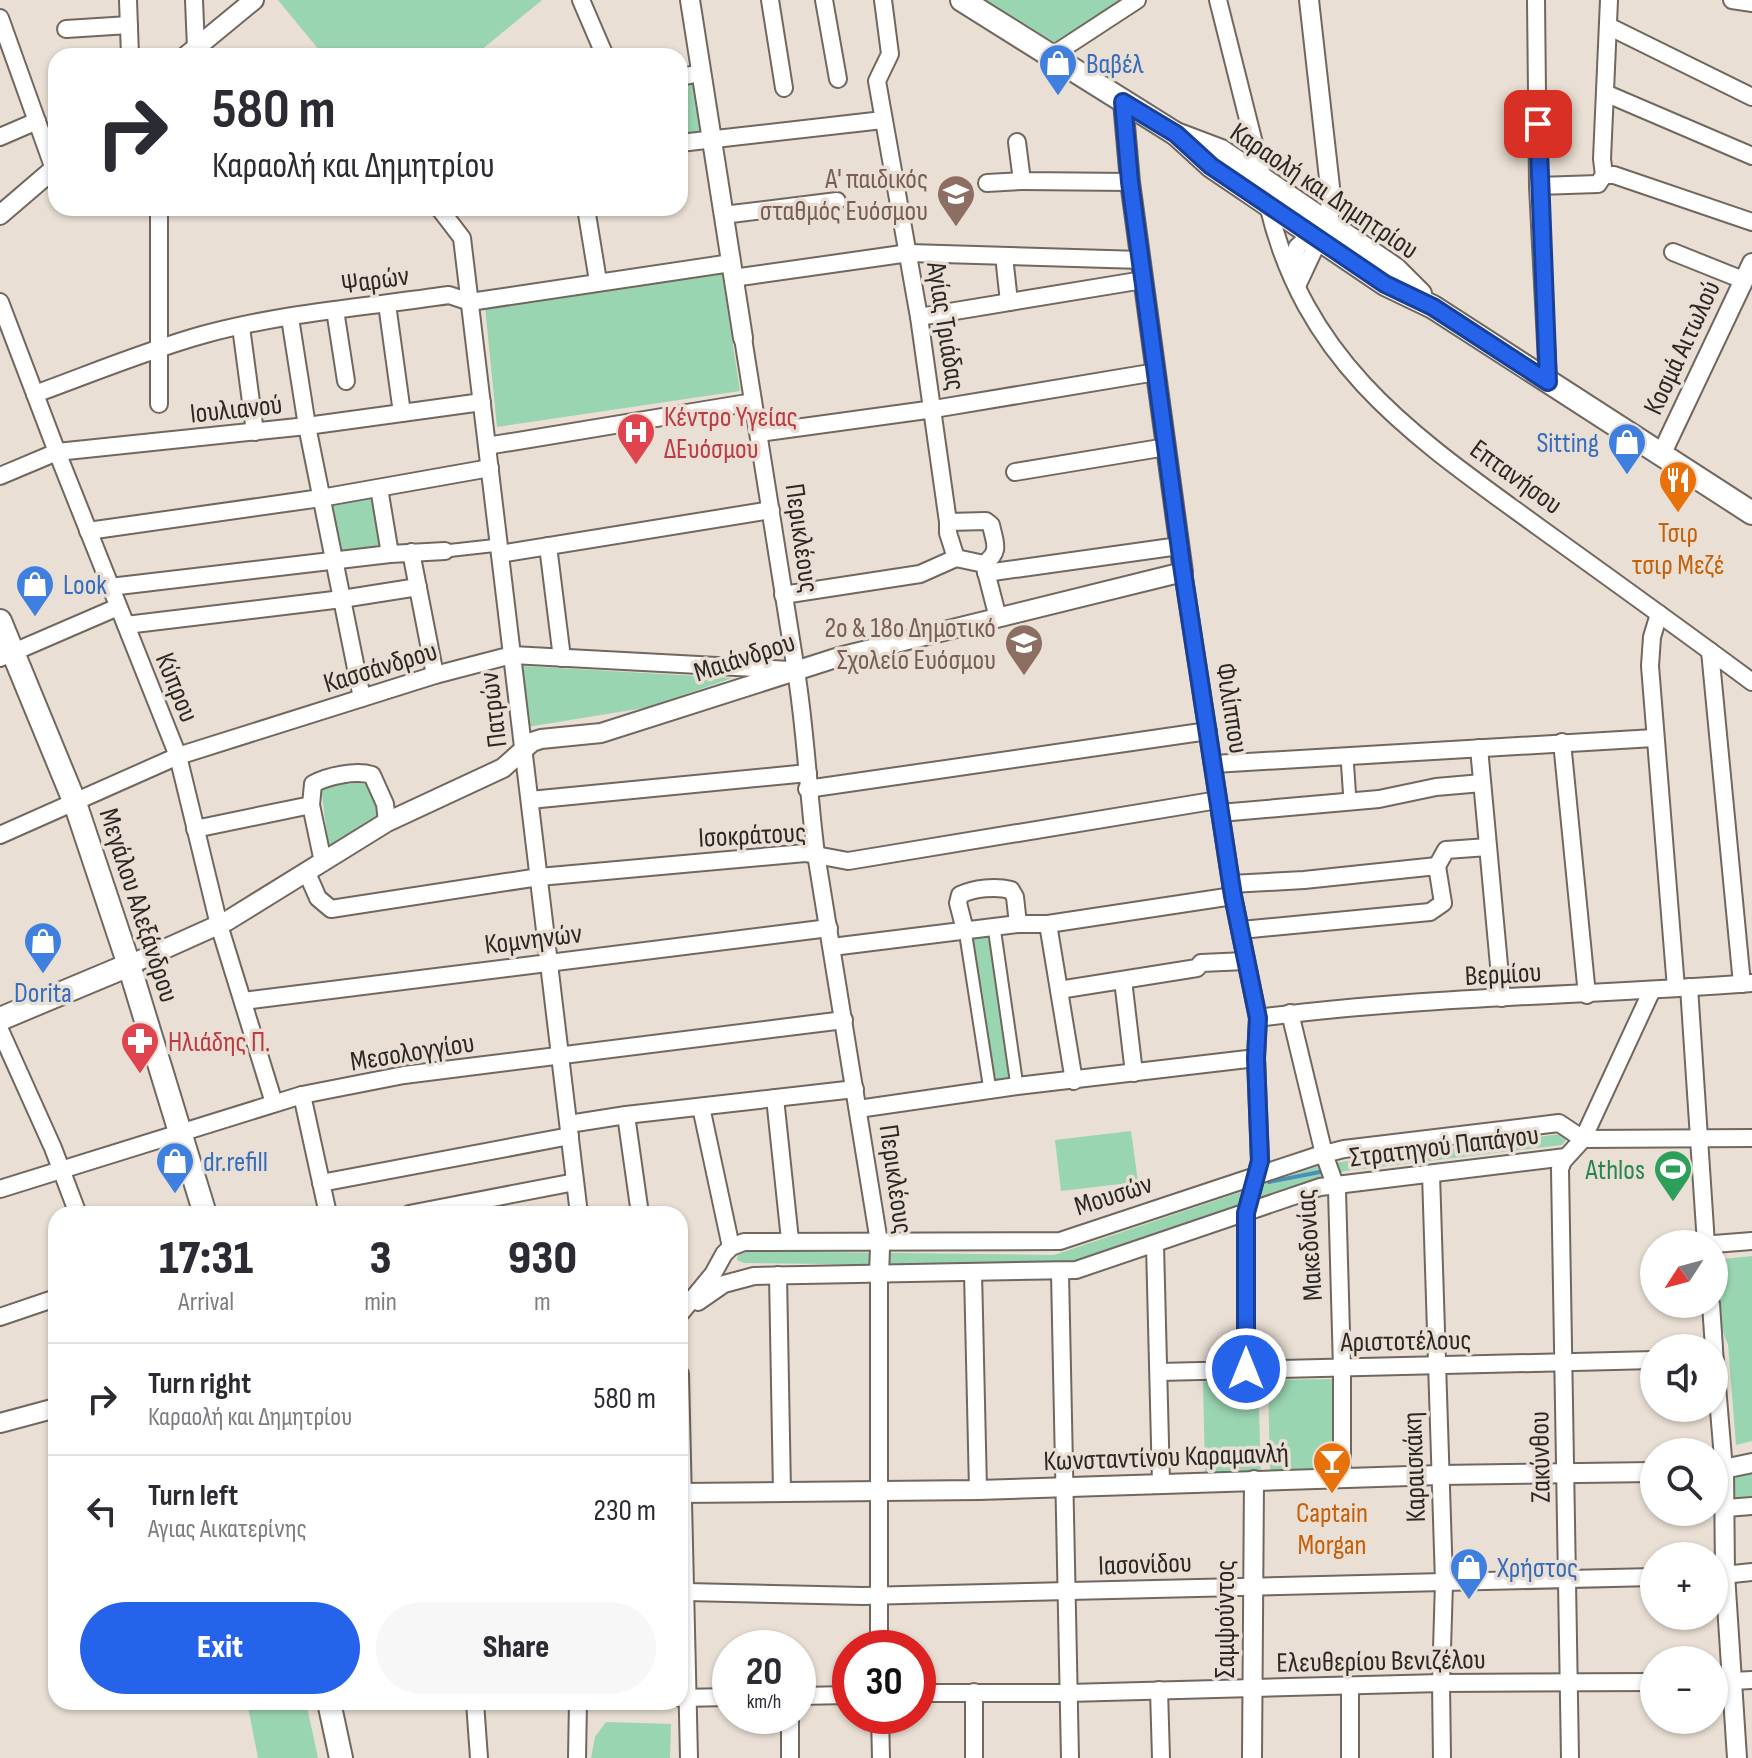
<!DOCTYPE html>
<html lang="en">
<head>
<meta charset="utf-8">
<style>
  body { margin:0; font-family:"Sofia Sans Condensed",sans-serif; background:#f7f7f7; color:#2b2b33; height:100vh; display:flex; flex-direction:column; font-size:30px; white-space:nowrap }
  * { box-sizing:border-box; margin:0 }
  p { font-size:26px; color:#7c7c81 }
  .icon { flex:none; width:44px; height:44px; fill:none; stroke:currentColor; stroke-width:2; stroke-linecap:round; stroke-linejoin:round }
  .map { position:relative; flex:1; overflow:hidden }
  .side { position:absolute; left:48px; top:1206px; width:640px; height:504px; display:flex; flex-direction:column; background:#fff; border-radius:24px; box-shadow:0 2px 6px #0004 }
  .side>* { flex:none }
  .guide { position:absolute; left:48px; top:48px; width:640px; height:168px; border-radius:24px; box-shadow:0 2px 6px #0004; background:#fff; color:#2b2b33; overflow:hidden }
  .needle { width:52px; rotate:234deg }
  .fabs { position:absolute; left:1640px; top:1230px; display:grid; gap:16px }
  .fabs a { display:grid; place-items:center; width:88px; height:88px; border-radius:50%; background:#fff; box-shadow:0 2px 6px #0004; font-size:40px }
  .speed { position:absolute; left:712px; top:1630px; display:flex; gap:16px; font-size:40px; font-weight:700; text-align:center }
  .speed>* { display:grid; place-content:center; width:104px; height:104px; border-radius:50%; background:#fff; box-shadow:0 2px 6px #0004; line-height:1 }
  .speed small { font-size:20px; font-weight:400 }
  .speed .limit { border:12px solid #d22; background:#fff; color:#111 }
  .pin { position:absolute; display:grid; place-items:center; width:68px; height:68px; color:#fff; margin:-34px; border-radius:16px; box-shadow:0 4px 12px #0006 }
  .me { position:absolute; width:88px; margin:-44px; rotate:0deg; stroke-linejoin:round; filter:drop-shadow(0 0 6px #0008) }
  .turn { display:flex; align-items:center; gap:28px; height:168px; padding:0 32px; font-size:36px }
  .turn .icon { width:104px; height:104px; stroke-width:2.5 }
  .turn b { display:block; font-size:56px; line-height:68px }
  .eta { display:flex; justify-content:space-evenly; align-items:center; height:136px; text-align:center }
  .eta b { font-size:48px; font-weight:800; line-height:56px }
  .primary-button { display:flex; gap:16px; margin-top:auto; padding:16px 32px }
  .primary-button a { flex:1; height:92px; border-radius:48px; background:#2563eb; color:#fff; font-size:32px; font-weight:800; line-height:92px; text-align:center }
  .primary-button a+a { background:#f7f7f7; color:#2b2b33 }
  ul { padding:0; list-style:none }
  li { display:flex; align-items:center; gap:24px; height:112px; padding:0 32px; border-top:2px solid #e1e1e2 }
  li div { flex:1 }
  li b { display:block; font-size:30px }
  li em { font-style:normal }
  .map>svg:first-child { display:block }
</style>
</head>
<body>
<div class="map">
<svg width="1752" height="1758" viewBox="0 0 1752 1758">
  <rect width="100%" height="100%" fill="#e9dfd4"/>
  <!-- green -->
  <g fill="#9ad5b1">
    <polygon points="278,0 542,0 474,56 324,56"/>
    <polygon points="983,0 1125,0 1057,44"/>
    <polygon points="704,82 711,130 680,135 680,86"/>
    <polygon points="722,273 740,391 497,427 485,307"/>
    <polygon points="374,496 384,549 337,554 328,504"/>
    <polygon points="523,666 732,678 650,707 527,727"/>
    <polygon points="375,781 378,820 329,851 321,787"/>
    <polygon points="988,936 1013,1081 992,1084 968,939"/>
    <polygon points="1131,1131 1138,1182 1061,1191 1055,1140"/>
    <polygon points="1561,1134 1567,1139 1562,1145 1345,1171 1059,1267 744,1263 737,1260 738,1254 744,1251 1054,1255 1312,1168 1340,1162"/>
    <path d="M1752 1256V1441L1736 1445 1728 1344C1721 1330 1709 1284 1715 1270 1716 1266 1720 1263 1723 1259Z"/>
    <polygon points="1258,1379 1261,1472 1205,1474 1203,1380"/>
    <polygon points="1336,1379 1339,1470 1270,1472 1268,1380"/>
    <polygon points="1752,1471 1752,1501 1732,1503 1731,1477"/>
    <polygon points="247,1702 306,1702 318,1758 258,1758"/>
    <polygon points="606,1722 671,1724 670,1758 591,1758 595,1737"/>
  </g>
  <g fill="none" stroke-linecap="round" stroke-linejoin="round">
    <!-- stream -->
    <polyline stroke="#488fbc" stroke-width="4" points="1269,1182 1325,1171"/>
    <defs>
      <g id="pedestrian">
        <polyline points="445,551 499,545"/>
        <polyline points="1347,757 1350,801"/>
        <polyline points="994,927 1017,1086"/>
        <polyline points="965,930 990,1090"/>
      </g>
      <g id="minor">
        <polyline points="128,0 130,56"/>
        <polyline points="194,0 196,48"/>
        <polyline points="581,0 605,56"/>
        <polyline points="770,0 784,88"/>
        <polyline points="824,0 838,79"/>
        <polyline points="883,0 890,54 877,81 919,317 948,522"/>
        <polyline points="1218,0 1263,179"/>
        <polyline points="1536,0 1538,186 1548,382"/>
        <polyline points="1732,0 1752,3"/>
        <polyline points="0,18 54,169"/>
        <polyline points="1608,26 1752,97"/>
        <polyline points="66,29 129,25"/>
        <polyline points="1049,55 1059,51 1137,0"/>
        <polyline points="680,77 701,73"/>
        <polyline points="1605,93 1752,156"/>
        <polyline points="0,137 37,121"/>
        <polyline points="1017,142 1022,181 1130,182"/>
        <polyline points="680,143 883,120"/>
        <polyline points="1604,175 1602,159 1609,0"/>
        <polyline points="987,183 1022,181"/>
        <polyline points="1538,186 1598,184 1604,175 1614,175 1752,222"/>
        <path d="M1268 205C1306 366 1415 437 1540 528 1611 579 1682 630 1752 682"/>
        <polyline points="159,208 159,404"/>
        <polyline points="439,208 462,238 579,1214"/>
        <polyline points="586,208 598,281"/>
        <polyline points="723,215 837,201"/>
        <polyline points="1673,252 1743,280"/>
        <polyline points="1004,256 1009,302"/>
        <polyline points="1291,272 1297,247 1311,234"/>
        <polyline points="733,278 909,253 1141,260"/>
        <polyline points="1297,286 1319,239"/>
        <polyline points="0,302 57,452 178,756 219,925 274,1103"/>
        <polyline points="387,304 402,413"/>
        <polyline points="335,310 346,381"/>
        <polyline points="919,317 1143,280"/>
        <polyline points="290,318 307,426 362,698"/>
        <polyline points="241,327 255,432"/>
        <path d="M743 338C761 449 779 560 796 671 806 732 808 793 816 854L880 1248"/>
        <path d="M35 394C90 374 145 351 202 335 281 313 367 307 449 295L470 302 731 263"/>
        <polyline points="759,433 934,409 1156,372"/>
        <polyline points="487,446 753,402"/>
        <polyline points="1015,472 1166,447"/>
        <polyline points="0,476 57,452 307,426 482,402"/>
        <polyline points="379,488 390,554"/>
        <polyline points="88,531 321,498 490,468"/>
        <polyline points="548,546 562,658"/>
        <polyline points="411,552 435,675"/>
        <polyline points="500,554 771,510"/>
        <path d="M984 564 956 558 948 533V522L986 521 991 525C995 544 1001 551 984 564L998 618"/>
        <polyline points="1183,572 1233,896 1258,1018 1256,1058 1260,1161 1246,1213 1246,1369"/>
        <polyline points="986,573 1179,546"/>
        <polyline points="110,587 390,554 445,551"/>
        <polyline points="783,595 920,574 956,558"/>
        <polyline points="1659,614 1652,637 1650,666 1676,988"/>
        <polyline points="126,625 342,599 418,587"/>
        <polyline points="1710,651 1742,984"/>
        <polyline points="0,658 118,607"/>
        <polyline points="1562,742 1587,995"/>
        <polyline points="1479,748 1502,998"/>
        <polyline points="1214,764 1654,738"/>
        <polyline points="807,789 1208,731"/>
        <polyline points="530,800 808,773"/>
        <polyline points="1220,813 1379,799 1436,787 1482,783"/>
        <polyline points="195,829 311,805"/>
        <polyline points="0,835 178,756 435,675 512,655 791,670"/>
        <path d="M323 862 311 805 313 784C327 776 356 770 372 775L385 804 387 822"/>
        <polyline points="1437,866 1446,850 1488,847"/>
        <polyline points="307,873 318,898 331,909 539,877 805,853 848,861 1218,800"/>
        <polyline points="1231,884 1304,880 1437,866"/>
        <polyline points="1048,924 1074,1081"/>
        <path d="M965 930 958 903 960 895C974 888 996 886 1011 890L1015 897 1018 924"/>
        <polyline points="1241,930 1430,912 1443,903 1437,866"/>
        <polyline points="832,947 1018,924 1048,924 1233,896"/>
        <polyline points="1123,980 1134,1073"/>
        <polyline points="1689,987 1706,1244"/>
        <polyline points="1059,990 1197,968 1201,963 1246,961"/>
        <polyline points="243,1001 829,928"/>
        <polyline points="1290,1013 1324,1154 1337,1190 1342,1368 1342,1478"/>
        <path d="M1258 1018C1421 996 1588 996 1752 983"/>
        <polyline points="0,1030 53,1148 78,1214"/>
        <polyline points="302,1095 328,1214"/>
        <polyline points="775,1098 790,1240"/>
        <polyline points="701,1107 731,1247"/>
        <polyline points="858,1109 1017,1086 1256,1058"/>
        <polyline points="626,1115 640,1214"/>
        <polyline points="569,1124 626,1115 855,1089"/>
        <polyline points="1583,1139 1752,1138"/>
        <polyline points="1431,1174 1444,1582 1441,1683 1442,1758"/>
        <polyline points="321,1183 570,1136"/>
        <polyline points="0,1189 302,1095 404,1075 844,1020"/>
        <polyline points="409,1214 575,1182"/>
        <polyline points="1714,1244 1752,1241"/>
        <polyline points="1155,1245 1161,1483"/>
        <polyline points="973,1272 978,1490"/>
        <polyline points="1060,1272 1070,1758"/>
        <polyline points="778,1275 782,1492"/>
        <polyline points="698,1302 724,1284 754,1276 1076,1270 1320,1187 1566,1157"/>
        <polyline points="1711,1304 1714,1348"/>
        <polyline points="680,1314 713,1274 724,1254 731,1247 744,1242 1060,1241 1316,1156 1344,1149 1559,1123 1583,1139"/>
        <polyline points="0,1317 56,1298"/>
        <polyline points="1714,1350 1724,1470"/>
        <polyline points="1159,1372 1654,1360"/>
        <polyline points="680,1374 689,1758"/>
        <polyline points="1726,1508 1752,1506"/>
        <polyline points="1714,1576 1752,1572"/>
        <polyline points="686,1592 863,1596 1654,1577"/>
        <polyline points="879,1648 879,1275"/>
        <polyline points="1714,1682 1752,1680"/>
        <polyline points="1159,1690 1161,1758"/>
        <polyline points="974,1692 974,1758"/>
        <polyline points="918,1693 1068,1693 1441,1683 1654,1682"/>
        <polyline points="798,1696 850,1695"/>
        <polyline points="680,1698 730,1697"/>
        <polyline points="475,1702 479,1758"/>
        <polyline points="880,1716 881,1758"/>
        <polyline points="577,1758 578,1702"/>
        <polyline points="790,1758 790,1716"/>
        <polyline points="1350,1758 1350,1686"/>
        <polyline points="1570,1758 1560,1169 1563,1161 1583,1139 1652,990"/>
      </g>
      <g id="tertiary">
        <polyline points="690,0 743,338"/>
        <polyline points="1309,0 1331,196 1330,212 1321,234"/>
        <polyline points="186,56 254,0"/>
        <polyline points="0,215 56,167"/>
        <polyline points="1661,455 1752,263"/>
        <polyline points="129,965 227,921 387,822 503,768 532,742 541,739 601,733 839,657 1183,572 1130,182 1123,102"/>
        <polyline points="879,1275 880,1248"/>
        <polyline points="0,1423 56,1408"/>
        <polyline points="1724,1470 1725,1574 1737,1758"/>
        <polyline points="1714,1471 1752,1463"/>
        <polyline points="680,1493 978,1490 1440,1475 1654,1472"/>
        <polyline points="1252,1758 1254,1480"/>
      </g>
      <g id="secondary">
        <polyline points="962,0 1176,134 1221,151 1395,269 1420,294"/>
        <polyline points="1176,134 1211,166 1385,284 1433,307 1752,513"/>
        <polyline points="0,621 75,803 129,965 205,1214"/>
        <polyline points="0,1019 129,965"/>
        <polyline points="329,1702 341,1758"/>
      </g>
    </defs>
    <!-- pedestrian casing -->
    <use href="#pedestrian" stroke="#71675e" stroke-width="15"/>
    <!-- minor casing -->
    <use href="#minor" stroke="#71675e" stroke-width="20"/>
    <!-- tertiary casing -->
    <use href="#tertiary" stroke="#71675e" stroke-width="22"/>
    <!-- secondary casing -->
    <use href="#secondary" stroke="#71675e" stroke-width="26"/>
    <!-- pedestrian -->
    <use href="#pedestrian" stroke="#fff" stroke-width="11"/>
    <!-- minor -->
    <use href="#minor" stroke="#fff" stroke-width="16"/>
    <!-- tertiary -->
    <use href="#tertiary" stroke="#fff" stroke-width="18"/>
    <!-- secondary -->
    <use href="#secondary" stroke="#fff" stroke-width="22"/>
  </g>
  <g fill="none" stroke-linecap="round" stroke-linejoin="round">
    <defs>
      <polyline id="route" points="1246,1369 1246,1213 1260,1161 1256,1058 1258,1018 1233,896 1183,572 1130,182 1123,102 1176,134 1211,166 1385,284 1433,307 1548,382 1538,124"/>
    </defs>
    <!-- route casing -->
    <use href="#route" stroke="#184099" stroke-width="20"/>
    <!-- route -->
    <use href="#route" stroke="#2563eb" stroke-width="14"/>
  </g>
  <!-- icons -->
  <defs>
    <symbol id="shop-pin" viewBox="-11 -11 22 30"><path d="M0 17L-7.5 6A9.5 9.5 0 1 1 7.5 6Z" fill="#3f7fe0" stroke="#e9dfd4"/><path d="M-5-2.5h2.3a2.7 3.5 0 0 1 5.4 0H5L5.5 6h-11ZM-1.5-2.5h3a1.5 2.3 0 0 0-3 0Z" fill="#fff"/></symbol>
    <symbol id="school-pin" viewBox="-11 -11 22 30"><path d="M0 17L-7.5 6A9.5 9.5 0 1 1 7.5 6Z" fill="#8d6e63" stroke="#e9dfd4"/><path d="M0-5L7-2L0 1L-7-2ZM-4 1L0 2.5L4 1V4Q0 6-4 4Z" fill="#fff"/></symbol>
    <symbol id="hospital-pin" viewBox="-11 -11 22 30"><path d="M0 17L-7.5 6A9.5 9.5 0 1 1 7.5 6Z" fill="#e0444e" stroke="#e9dfd4"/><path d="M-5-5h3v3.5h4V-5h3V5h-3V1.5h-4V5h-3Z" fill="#fff"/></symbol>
    <symbol id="restaurant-pin" viewBox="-11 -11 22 30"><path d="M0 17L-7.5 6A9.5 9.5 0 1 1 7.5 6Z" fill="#e8710a" stroke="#e9dfd4"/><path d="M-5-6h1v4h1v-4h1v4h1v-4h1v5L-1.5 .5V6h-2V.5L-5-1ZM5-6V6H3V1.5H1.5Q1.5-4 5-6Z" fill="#fff"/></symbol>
    <symbol id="pharmacy-pin" viewBox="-11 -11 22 30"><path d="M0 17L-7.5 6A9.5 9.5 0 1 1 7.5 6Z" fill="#e0444e" stroke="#e9dfd4"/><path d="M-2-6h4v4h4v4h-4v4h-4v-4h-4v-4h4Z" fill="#fff"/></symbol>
    <symbol id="stadium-pin" viewBox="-11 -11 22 30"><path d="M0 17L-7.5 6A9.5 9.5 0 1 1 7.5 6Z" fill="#2e9e5b" stroke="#e9dfd4"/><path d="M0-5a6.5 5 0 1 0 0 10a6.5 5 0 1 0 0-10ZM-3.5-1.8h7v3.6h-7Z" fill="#fff"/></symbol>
    <symbol id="bar-pin" viewBox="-11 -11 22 30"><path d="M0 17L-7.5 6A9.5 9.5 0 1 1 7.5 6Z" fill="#e8710a" stroke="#e9dfd4"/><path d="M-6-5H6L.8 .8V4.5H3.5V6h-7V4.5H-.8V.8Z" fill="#fff"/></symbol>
  </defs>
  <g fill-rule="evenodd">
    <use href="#shop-pin" x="1036" y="41" width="44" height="60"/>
    <use href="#school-pin" x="934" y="172" width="44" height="60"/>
    <use href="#hospital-pin" x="614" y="410" width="44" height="60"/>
    <use href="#shop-pin" x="1605" y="420" width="44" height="60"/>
    <use href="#restaurant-pin" x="1656" y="458" width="44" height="60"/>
    <use href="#shop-pin" x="13" y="562" width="44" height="60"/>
    <use href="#school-pin" x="1002" y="621" width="44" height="60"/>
    <use href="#shop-pin" x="21" y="919" width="44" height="60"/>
    <use href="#pharmacy-pin" x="118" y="1019" width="44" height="60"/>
    <use href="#shop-pin" x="153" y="1139" width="44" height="60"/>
    <use href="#stadium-pin" x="1651" y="1147" width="44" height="60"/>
    <use href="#bar-pin" x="1310" y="1439" width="44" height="60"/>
    <use href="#shop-pin" x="1447" y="1545" width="44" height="60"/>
  </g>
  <g text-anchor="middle" stroke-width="7" stroke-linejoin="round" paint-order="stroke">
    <!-- shop labels -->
    <g font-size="28" fill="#366cbe" stroke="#e9dfd4" text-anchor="start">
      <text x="1086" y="73">Βαβέλ</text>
      <text x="1599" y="452" text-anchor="end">Sitting</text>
      <text x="63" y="594">Look</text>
      <text x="43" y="1002" text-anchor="middle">Dorita</text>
      <text x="203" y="1171">dr.refill</text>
      <text x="1497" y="1577">Χρήστος</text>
    </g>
    <!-- education labels -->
    <g font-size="28" fill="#785e54" stroke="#e9dfd4" text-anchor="end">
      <text x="928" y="188">Α' παιδικός<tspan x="928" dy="32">σταθμός Ευόσμου</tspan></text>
      <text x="996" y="637">2ο &amp; 18ο Δημοτικό<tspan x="996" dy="32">Σχολείο Ευόσμου</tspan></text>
    </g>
    <!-- street labels -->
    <g font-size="28" fill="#2c2824" stroke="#e9dfd4">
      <text transform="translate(1325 190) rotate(34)" y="10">Καραολή και Δημητρίου</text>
      <text transform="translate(375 279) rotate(-8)" y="10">Ψαρών</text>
      <text transform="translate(947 326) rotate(81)" y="10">Αγίας Τριάδας</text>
      <text transform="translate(1681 347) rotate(-65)" y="10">Κοσμά Αιτωλού</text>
      <text transform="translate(236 408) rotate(-6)" y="10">Ιουλιανού</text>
      <text transform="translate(1517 476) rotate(36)" y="10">Επτανήσου</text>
      <text transform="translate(803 538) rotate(82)" y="10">Περικλέους</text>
      <text transform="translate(744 656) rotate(-18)" y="10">Μαιάνδρου</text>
      <text transform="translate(380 666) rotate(-17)" y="10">Κασσάνδρου</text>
      <text transform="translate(178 687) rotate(68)" y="10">Κύπρου</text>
      <text transform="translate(1233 708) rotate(81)" y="10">Φιλίππου</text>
      <text transform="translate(492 710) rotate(-97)" y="10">Πατρών</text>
      <text transform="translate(752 834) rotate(-3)" y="10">Ισοκράτους</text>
      <text transform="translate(140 905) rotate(72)" y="10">Μεγάλου Αλεξάνδρου</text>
      <text transform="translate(533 938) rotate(-7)" y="10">Κομνηνών</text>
      <text transform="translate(1503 973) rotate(-3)" y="10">Βερμίου</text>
      <text transform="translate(412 1051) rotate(-9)" y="10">Μεσολογγίου</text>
      <text transform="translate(1444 1145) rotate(-7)" y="10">Στρατηγού Παπάγου</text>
      <text transform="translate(897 1179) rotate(82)" y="10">Περικλέους</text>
      <text transform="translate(1113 1194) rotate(-18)" y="10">Μουσών</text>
      <text transform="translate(1308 1245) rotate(-94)" y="10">Μακεδονίας</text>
      <text transform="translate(1406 1340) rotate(-1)" y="10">Αριστοτέλους</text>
      <text transform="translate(1166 1456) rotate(-2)" y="10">Κωνσταντίνου Καραμανλή</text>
      <text transform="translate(1539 1457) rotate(-91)" y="10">Ζακύνθου</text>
      <text transform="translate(1413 1467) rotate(-92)" y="10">Καραισκάκη</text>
      <text transform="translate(1145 1563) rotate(-2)" y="10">Ιασoνίδου</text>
      <text transform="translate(1224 1619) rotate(-90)" y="10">Σαμψούντος</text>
      <text transform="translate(1381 1660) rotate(-1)" y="10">Ελευθερίου Βενιζέλου</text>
    </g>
    <!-- health labels -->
    <g font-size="28" fill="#be3a42" stroke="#e9dfd4" text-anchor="start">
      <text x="664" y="426">Κέντρο Υγείας<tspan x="664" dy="32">ΔΕυόσμου</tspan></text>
      <text x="168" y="1051">Ηλιάδης Π.</text>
    </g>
    <!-- food labels -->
    <g font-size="28" fill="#c56008" stroke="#e9dfd4">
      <text x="1678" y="542">Τσιρ<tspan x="1678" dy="32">τσιρ Μεζέ</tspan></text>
      <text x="1332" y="1522">Captain<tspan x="1332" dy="32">Morgan</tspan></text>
    </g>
    <!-- leisure labels -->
    <g font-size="28" fill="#27864d" stroke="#e9dfd4" text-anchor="end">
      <text x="1645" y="1179">Athlos</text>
    </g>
  </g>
</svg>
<div class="fabs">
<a><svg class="needle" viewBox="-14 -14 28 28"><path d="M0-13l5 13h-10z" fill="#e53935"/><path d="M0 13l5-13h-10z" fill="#7c7c81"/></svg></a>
<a><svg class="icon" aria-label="sound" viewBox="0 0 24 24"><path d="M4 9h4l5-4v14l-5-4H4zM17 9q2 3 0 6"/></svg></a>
<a><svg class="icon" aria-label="search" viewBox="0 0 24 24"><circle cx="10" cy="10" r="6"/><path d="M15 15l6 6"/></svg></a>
<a>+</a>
<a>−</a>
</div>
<div class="speed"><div>20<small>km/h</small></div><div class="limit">30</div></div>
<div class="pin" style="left:1538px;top:124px;background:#d93025"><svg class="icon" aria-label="arrive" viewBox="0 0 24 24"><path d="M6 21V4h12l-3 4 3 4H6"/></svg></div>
<svg class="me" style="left:1246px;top:1369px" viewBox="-20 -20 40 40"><circle r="17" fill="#2563eb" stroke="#fff" stroke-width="3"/><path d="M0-11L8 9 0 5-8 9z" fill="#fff"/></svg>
<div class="guide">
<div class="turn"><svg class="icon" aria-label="right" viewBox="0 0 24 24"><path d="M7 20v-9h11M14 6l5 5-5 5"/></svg><div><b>580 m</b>Καραολή και Δημητρίου</div></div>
</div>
<section class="side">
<div class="eta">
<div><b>17:31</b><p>Arrival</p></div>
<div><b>3</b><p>min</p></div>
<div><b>930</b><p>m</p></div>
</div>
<ul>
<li><svg class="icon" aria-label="right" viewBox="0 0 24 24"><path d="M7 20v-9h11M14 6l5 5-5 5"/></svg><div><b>Turn right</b><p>Καραολή και Δημητρίου</p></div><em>580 m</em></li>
<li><svg class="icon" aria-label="left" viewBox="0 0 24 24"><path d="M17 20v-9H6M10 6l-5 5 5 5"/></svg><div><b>Turn left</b><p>Αγιας Αικατερίνης</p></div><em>230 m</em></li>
</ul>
<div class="primary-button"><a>Exit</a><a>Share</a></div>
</section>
</div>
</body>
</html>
